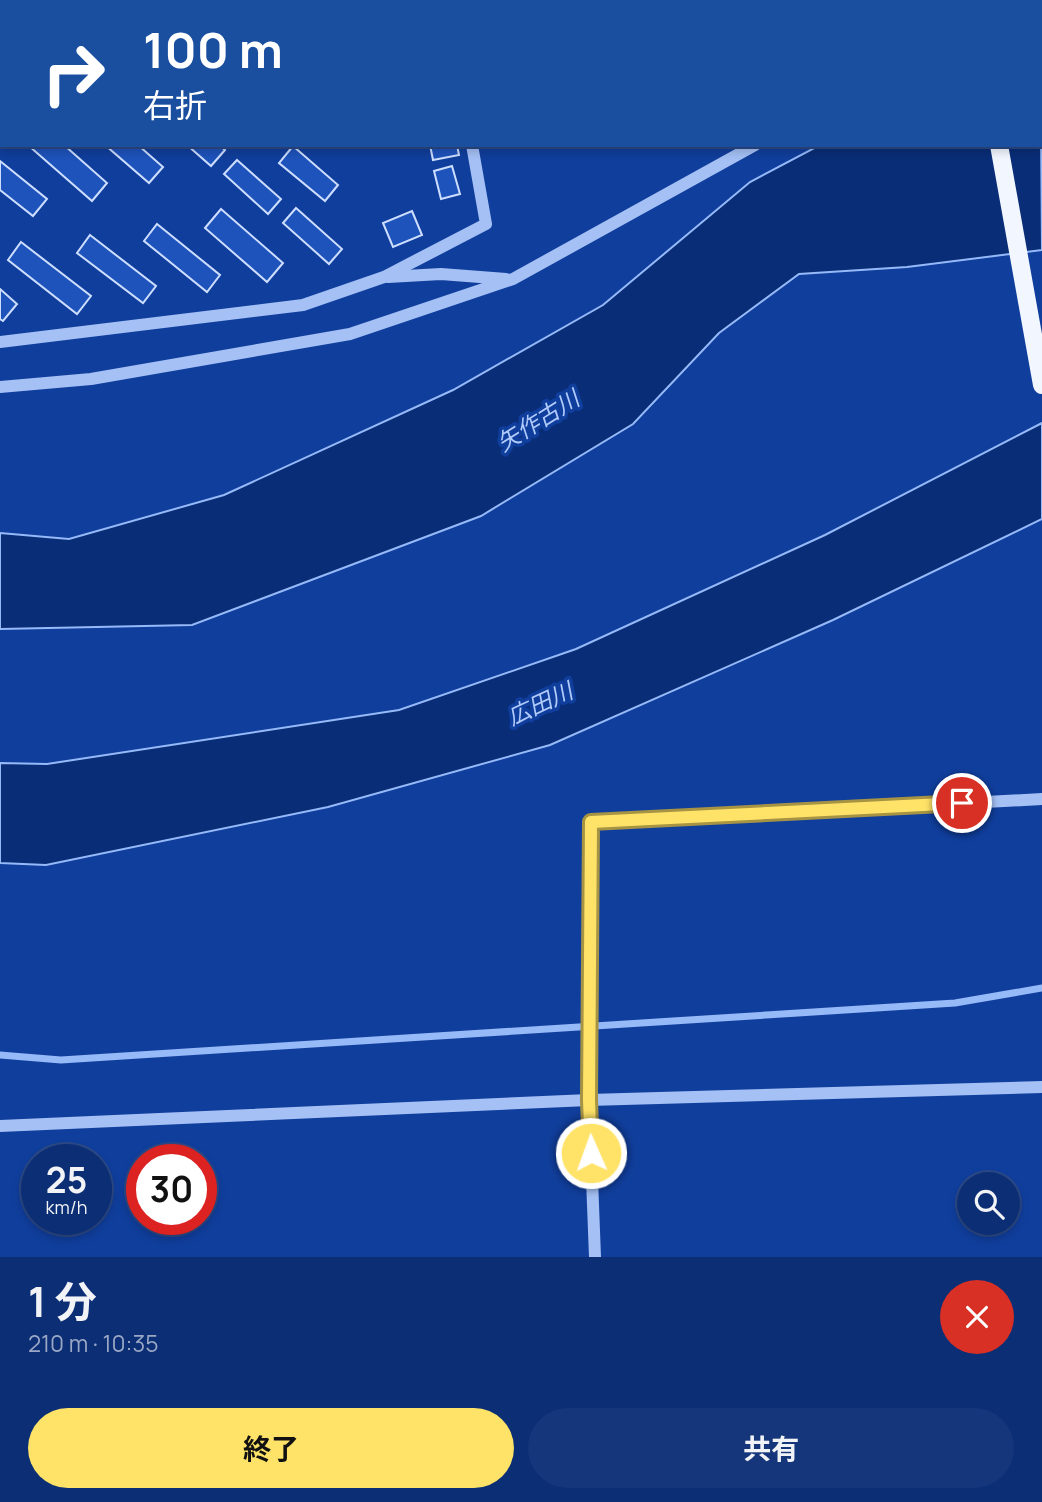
<!DOCTYPE html>
<html lang="ja">
<head>
<meta charset="utf-8">
<style>
  body { margin:0; font-family:Manrope,"Noto Sans JP",sans-serif; background:#15367a; color:#f1f3f6; height:100vh; display:flex; flex-direction:column; font-size:26px; white-space:nowrap }
  * { box-sizing:border-box; margin:0 }
  p { font-size:23px; color:#9aa8c5 }
  .icon { flex:none; width:38px; height:38px; fill:none; stroke:currentColor; stroke-width:2; stroke-linecap:round; stroke-linejoin:round }
  .map { position:relative; height:1257px; overflow:hidden }
  .panel { display:flex; flex-direction:column; background:#0c2e75; flex:1 }
  .panel>* { flex:none }
  .hud { position:absolute; left:0px; top:0px; width:1043px; height:147px; box-shadow:0 4px 10px #0003,0 0 0 2px #2c4a87; background:#1a4fa0; color:#fff; overflow:hidden }
  .buttons { position:absolute; left:957px; top:1172px; display:grid; gap:14px }
  .buttons a { display:grid; place-items:center; width:63px; height:63px; border-radius:50%; background:#0c2e75; box-shadow:0 4px 10px #0003,0 0 0 2px #2c4a87; font-size:35px }
  .speed { position:absolute; left:21px; top:1144px; display:flex; gap:14px; font-size:35px; font-weight:700; text-align:center }
  .speed>* { display:grid; place-content:center; width:91px; height:91px; border-radius:50%; background:#0c2e75; box-shadow:0 4px 10px #0003,0 0 0 2px #2c4a87; line-height:1 }
  .speed small { font-size:18px; font-weight:400 }
  .speed .limit { border:10px solid #d22; background:#fff; color:#111 }
  .pin { position:absolute; display:grid; place-items:center; width:60px; height:60px; color:#fff; margin:-30px; border:4px solid #fff; border-radius:50%; box-shadow:0 2px 7px #0007 }
  .me { position:absolute; width:77px; margin:-38px; rotate:358deg; stroke-linejoin:round; filter:drop-shadow(0 0 5px #0008) }
  .turn { display:flex; align-items:center; gap:24px; height:147px; padding:0 28px; font-size:32px }
  .turn .icon { width:91px; height:91px; stroke-width:2.5 }
  .turn b { display:block; font-size:49px; line-height:60px }
  .round { display:grid; place-items:center; flex:none; width:74px; height:74px; border-radius:37px; background:#15367a }
  .headline { display:flex; align-items:center; justify-content:space-between; height:119px; padding:0 28px }
  h1 { font-size:42px; font-weight:700; line-height:52px }
  .action { display:flex; gap:14px; margin-top:auto; padding:14px 28px }
  .action a { flex:1; height:80px; border-radius:42px; background:#ffe368; color:#111; font-size:28px; font-weight:700; line-height:80px; text-align:center }
  .action a+a { background:#15367a; color:#f1f3f6 }
  .map>svg:first-child { display:block }
</style>
</head>
<body>
<div class="map">
<svg width="1042" height="1257" viewBox="0 0 1042 1257">
  <rect width="100%" height="100%" fill="#103e9c"/>
  <!-- water -->
  <g fill="#092d77" stroke="#96b9f8" stroke-width="2">
    <polygon points="1041,122 1042,250 907,267 799,274 719,333 633,424 481,516 192,625 0,629 0,533 69,539 224,495 453,390 603,305 750,182 820,145 1041,145"/>
    <polygon points="1042,423 1042,519 833,620 550,745 328,807 46,865 0,863 0,763 47,764 399,710 576,649 825,535"/>
  </g>
  <g fill="none" stroke-linecap="round" stroke-linejoin="round">
    <!-- stream -->
    <polyline stroke="#96b9f8" stroke-width="7" points="0,1055 61,1060 955,1003 1042,988"/>
  </g>
  <!-- building -->
  <g fill="#1e53bb" stroke="#cddefe" stroke-width="2">
    <polygon points="30,145 64,145 107,183 92,201 29,146"/>
    <polygon points="105,145 138,145 163,167 149,183"/>
    <polygon points="187,145 219,145 225,150 211,166"/>
    <polygon points="430,145 457,145 459,155 433,160"/>
    <polygon points="293,146 338,185 325,201 279,163"/>
    <polygon points="237,160 281,199 268,214 224,174"/>
    <polygon points="0,161 47,199 33,216 0,190"/>
    <polygon points="452,166 460,194 441,199 434,171"/>
    <polygon points="296,208 342,249 329,264 283,223"/>
    <polygon points="221,209 283,263 267,282 205,228"/>
    <polygon points="412,211 422,235 393,247 383,223"/>
    <polygon points="157,224 220,275 207,292 144,241"/>
    <polygon points="90,235 156,286 143,303 77,253"/>
    <polygon points="21,242 91,296 77,314 8,260"/>
    <polygon points="0,289 17,304 3,321 0,319"/>
  </g>
  <g fill="none" stroke-linecap="round" stroke-linejoin="round">
    <!-- minor -->
    <g stroke="#a4c0f5" stroke-width="12">
      <polyline points="448,0 449,2"/>
      <polyline points="1021,2 1025,0"/>
      <polyline points="0,130 2,129"/>
      <polyline points="388,277 441,274 506,279"/>
      <polyline points="0,342 303,305 384,277 486,224 472,145"/>
      <polyline points="0,387 91,379 350,334 513,279 755,145"/>
      <polyline points="0,1126 589,1100 1042,1087"/>
      <polyline points="595,1257 589,1100 591,823 1042,799"/>
    </g>
    <!-- major -->
    <g stroke="#f2f6ff" stroke-width="18">
      <polyline points="972,0 972,2"/>
      <polyline points="999,145 1042,385"/>
    </g>
  </g>
  <g fill="none" stroke-linecap="round" stroke-linejoin="round">
    <defs>
      <polyline id="route" points="591,1153 589,1100 591,822 962,803"/>
    </defs>
    <!-- route casing -->
    <use href="#route" stroke="#a69444" stroke-width="18"/>
    <!-- route -->
    <use href="#route" stroke="#ffe368" stroke-width="12"/>
  </g>
  <g text-anchor="middle" stroke-width="7" stroke-linejoin="round" paint-order="stroke">
    <!-- water labels -->
    <g font-size="23" font-style="italic" fill="#b1cbfb" stroke="#103e9c">
      <text transform="translate(538 421) rotate(-32)" y="8">矢作古川</text>
      <text transform="translate(540 704) rotate(-25)" y="8">広田川</text>
    </g>
  </g>
</svg>
<div class="buttons">
<a><svg class="icon" aria-label="search" viewBox="0 0 24 24"><circle cx="10" cy="10" r="6"/><path d="M15 15l6 6"/></svg></a>
</div>
<div class="speed"><div>25<small>km/h</small></div><div class="limit">30</div></div>
<div class="pin" style="left:962px;top:803px;background:#d93025"><svg class="icon" aria-label="arrive" viewBox="0 0 24 24"><path d="M6 21V4h12l-3 4 3 4H6"/></svg></div>
<svg class="me" style="left:591px;top:1153px" viewBox="-20 -20 40 40"><circle r="17" fill="#ffe368" stroke="#fff" stroke-width="3"/><path d="M0-11L8 9 0 5-8 9z" fill="#fff"/></svg>
<div class="hud">
<div class="turn"><svg class="icon" aria-label="right" viewBox="0 0 24 24"><path d="M7 20v-9h11M14 6l5 5-5 5"/></svg><div><b>100 m</b>右折</div></div>
</div>
</div>
<section class="panel">
<div class="headline"><div><h1>1 分</h1><p>210 m · 10:35</p></div><a class="round" style="background:#d93025;color:#fff"><svg class="icon" aria-label="close" viewBox="0 0 24 24"><path d="M6 6l12 12M18 6L6 18"/></svg></a></div>
<div class="action"><a>終了</a><a>共有</a></div>
</section>
</body>
</html>
